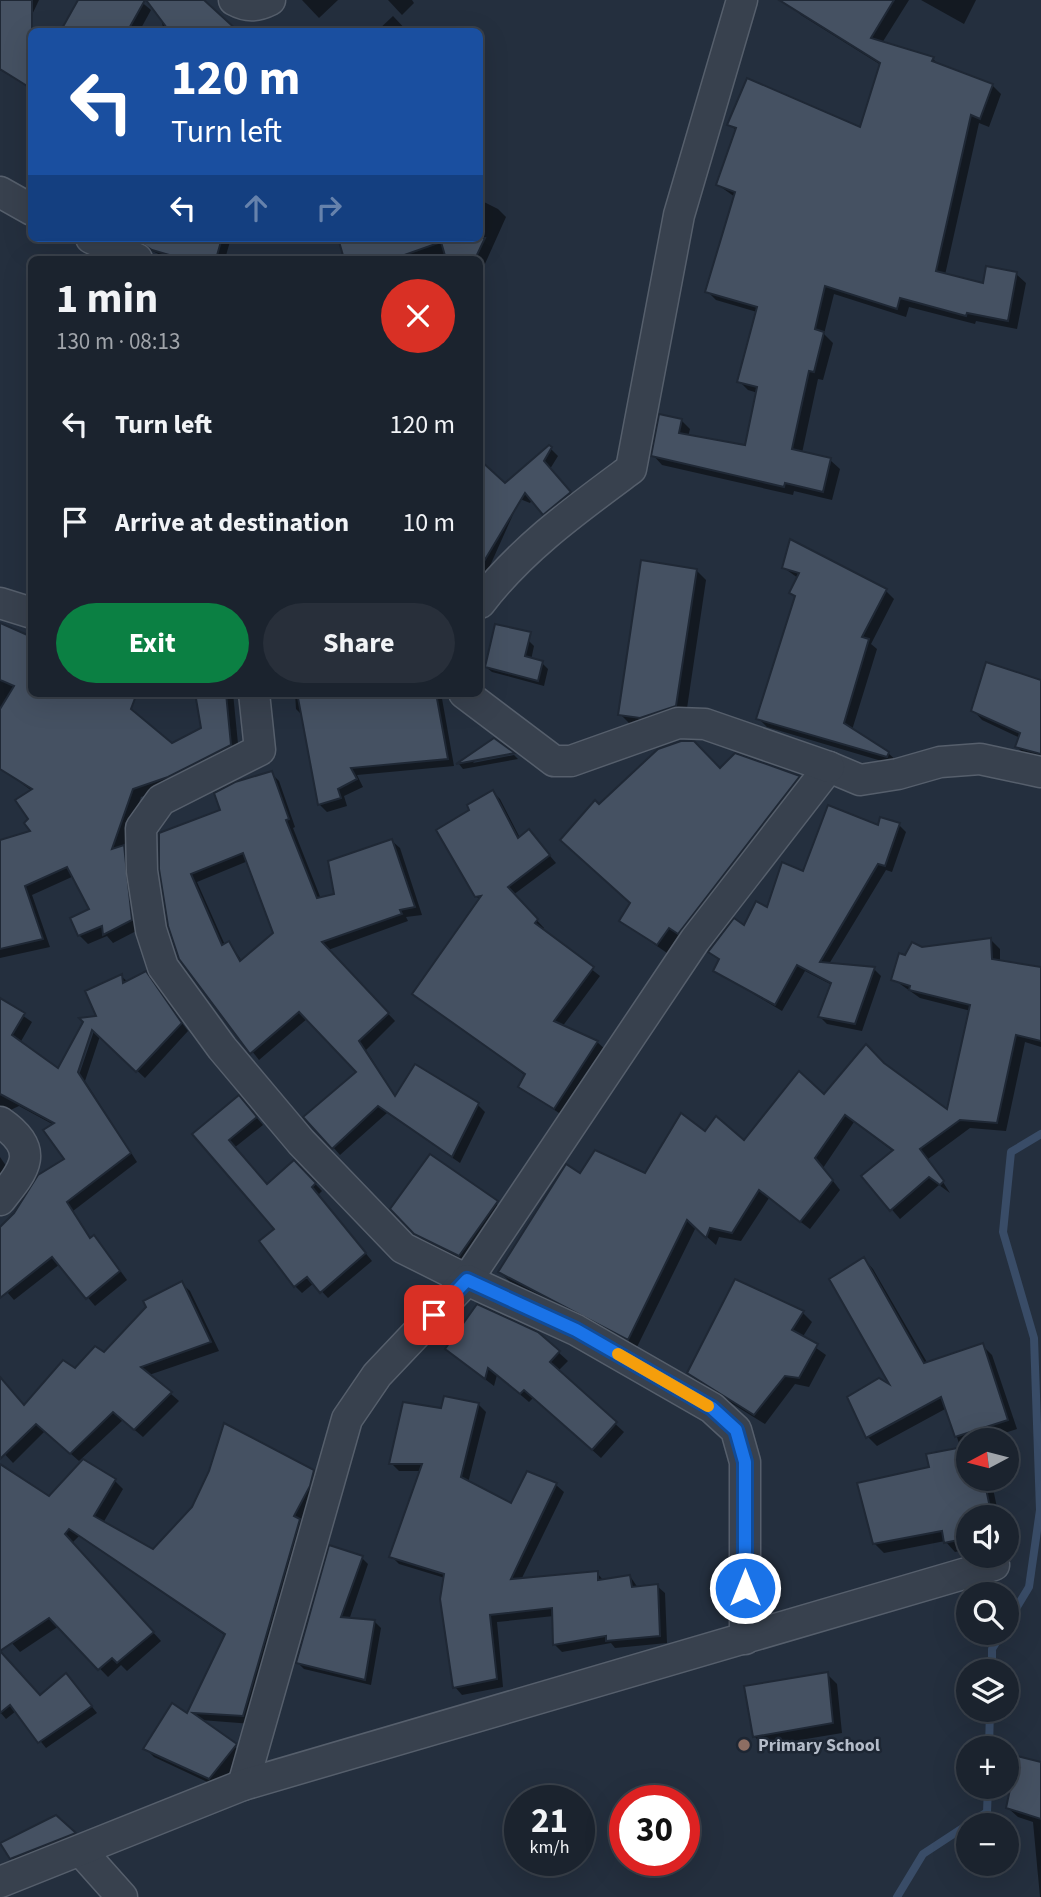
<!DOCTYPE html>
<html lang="en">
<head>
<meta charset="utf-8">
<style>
  body { margin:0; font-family:"Source Sans 3",sans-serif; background:#282f3a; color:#f1f3f6; height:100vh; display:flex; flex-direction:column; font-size:26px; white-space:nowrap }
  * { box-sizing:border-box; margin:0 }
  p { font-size:23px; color:#a0a4aa }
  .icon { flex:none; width:38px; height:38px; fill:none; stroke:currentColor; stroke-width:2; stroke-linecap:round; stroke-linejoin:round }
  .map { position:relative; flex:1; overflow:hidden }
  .panel { position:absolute; left:28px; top:256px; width:455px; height:441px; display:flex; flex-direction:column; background:#1b232e; border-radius:10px; box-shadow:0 7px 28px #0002,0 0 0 2px #39404a }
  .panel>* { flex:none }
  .hud { position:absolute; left:28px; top:28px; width:455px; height:214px; border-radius:10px; box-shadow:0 7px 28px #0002,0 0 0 2px #39404a; background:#1a4fa0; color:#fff; overflow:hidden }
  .needle { width:46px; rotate:263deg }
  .fabs { position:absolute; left:956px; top:1428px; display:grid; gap:14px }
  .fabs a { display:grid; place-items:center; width:63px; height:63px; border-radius:50%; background:#1b232e; box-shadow:0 7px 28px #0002,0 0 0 2px #39404a; font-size:35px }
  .speed { position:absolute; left:504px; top:1785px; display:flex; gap:14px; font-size:35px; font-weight:700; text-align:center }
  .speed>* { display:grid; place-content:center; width:91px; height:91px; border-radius:50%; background:#1b232e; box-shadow:0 7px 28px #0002,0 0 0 2px #39404a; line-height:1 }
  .speed small { font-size:18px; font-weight:400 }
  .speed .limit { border:10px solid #d22; background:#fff; color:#111 }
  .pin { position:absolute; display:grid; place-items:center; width:60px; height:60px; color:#fff; margin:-30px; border-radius:14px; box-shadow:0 4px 10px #0006 }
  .me { position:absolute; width:77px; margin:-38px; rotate:0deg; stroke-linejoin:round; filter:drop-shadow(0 0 5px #0008) }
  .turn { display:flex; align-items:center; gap:24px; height:147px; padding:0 28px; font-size:32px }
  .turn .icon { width:91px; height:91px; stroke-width:2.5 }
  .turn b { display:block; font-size:49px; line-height:60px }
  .lanes { display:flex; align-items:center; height:66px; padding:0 28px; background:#0003; justify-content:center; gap:35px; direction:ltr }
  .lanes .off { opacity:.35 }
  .round { display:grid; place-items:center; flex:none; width:74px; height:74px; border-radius:37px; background:#282f3a }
  .head { display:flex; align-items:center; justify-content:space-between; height:119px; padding:0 28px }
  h1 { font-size:42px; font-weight:700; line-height:52px }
  .cta { display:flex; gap:14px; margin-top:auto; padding:14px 28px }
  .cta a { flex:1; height:80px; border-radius:42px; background:#0b8043; color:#fff; font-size:28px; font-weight:700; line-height:80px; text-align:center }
  .cta a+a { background:#282f3a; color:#f1f3f6 }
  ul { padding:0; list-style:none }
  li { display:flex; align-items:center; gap:21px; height:98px; padding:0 28px }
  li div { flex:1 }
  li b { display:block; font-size:26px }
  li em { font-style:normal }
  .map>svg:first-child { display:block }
</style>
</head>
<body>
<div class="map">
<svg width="1041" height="1897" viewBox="0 0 1041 1897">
  <rect width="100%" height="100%" fill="#242f3e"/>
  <!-- shadow -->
  <g fill="#0007" fill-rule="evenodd">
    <polygon points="0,0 39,0 22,36 32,88 0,70"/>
    <polygon points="80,0 139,0 151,10 139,32 62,32"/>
    <polygon points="157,0 202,0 236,32 164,32"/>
    <polygon points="302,0 338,0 319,18"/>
    <polygon points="388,0 412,0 414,3 402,15"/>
    <polygon points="795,0 909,0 882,43 933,59 940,66 992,85 1001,94 989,127 979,123 945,275 984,286 1016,274 1026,283 1017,329 976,321 975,324 909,307 906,317 834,294 824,334 833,343 823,380 818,379 802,453 830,460 840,469 832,500 794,491 793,495 662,465 653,455 681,420 690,429 688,437 746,447 758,393 748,390 739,381 757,312 716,300 707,291 735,197 718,185 737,131 729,124 861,129 881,65 801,15 791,6"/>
    <polygon points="921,0 976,0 964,24"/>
    <polygon points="393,16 408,32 376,32"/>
    <polygon points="480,200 498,209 506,217 480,275 480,259 346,259 340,238 480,238"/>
    <polygon points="125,238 231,238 225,259 169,259"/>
    <polygon points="549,447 558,456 550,469 577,500 551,521 532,500 530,503 520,499 480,588 480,462 505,485"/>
    <polygon points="784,568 886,591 894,599 871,644 877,649 852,730 888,753 897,761 895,765 767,727 758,718 797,598 791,592 798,578"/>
    <polygon points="696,570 706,580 686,715 650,727 630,724 620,714"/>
    <path d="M0 625 32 693H233L239 754 177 785 141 797 124 847 132 855 140 929 113 943 107 936 88 944 79 935 92 910 74 876 32 895 50 947 0 958V842L33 832 32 791 6 772 0 749ZM197 695 203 729 172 745 117 699Z"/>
    <polygon points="529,641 534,646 531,660 542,663 548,669 544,686 492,672 486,667"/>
    <polygon points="1041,682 1041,761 1027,757 1017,747 1020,738 982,720 973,710"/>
    <polygon points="295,693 441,693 454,766 357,775 363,787 344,796 347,806 327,812 320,805 304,717 296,709"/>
    <polygon points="494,740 473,763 514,755 518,759 463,769 459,764"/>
    <polygon points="736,755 799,777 808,786 688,942 678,936 667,953 621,921 632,904 599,806 721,770"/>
    <path d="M271 773 279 781 295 827 293 828 321 899 336 895 392 841 400 848 422 915 406 917 408 921 328 950 395 1021 366 1050 396 1097 478 1105 485 1112 460 1163 387 1113 340 1155 333 1147 358 1072 308 1018 259 1060 180 958 161 869 223 811ZM248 861 275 934 242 961 229 943 225 945 197 882Z"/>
    <polygon points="493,792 500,799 520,838 529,831 556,863 513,895 544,928 542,930 600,976 562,1027 597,1042 605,1049 562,1115 520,1087 526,1076 414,994 480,900 476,896 472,810"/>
    <polygon points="899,825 906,832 892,872 886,870 829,964 874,969 881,976 862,1031 827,1024 820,1017 832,985 805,971 782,1011 715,971 720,961 710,952 768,909 803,873 879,827"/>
    <polygon points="991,940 1000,949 1000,962 1041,969 1041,1047 1025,1042 1006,1131 970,1128 928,1159 950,1193 939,1185 900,1219 864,1177 894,1152 854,1122 823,1168 840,1190 810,1229 769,1198 741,1241 719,1237 716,1245 696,1227 637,1347 509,1281 500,1272 580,1175 645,1175 705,1133 744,1143 884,1065 949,1112 971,1011 920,998 893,979 906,957 922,949"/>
    <path d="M145 973 188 1031 145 1078 100 1036 85 1081 137 1162 73 1211 91 1239 94 1237 101 1244 127 1280 95 1306 60 1264 14 1300 0 1284V1229L67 1159 54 1125 19 1106 0 1115V1000L32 1022 20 1043 58 1071 98 1018 121 976 128 982ZM96 1025 77 1081 74 1080 90 1030Z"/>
    <polygon points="246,1105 263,1125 234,1148 267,1186 294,1162 322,1191 318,1195 372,1261 328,1298 314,1283 302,1293 295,1286 277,1229 195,1134"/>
    <polygon points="0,1157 11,1173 0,1186"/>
    <polygon points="431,1157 506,1211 468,1264 424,1242 392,1209"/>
    <polygon points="864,1259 873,1269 928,1364 982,1345 992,1355 1017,1429 983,1440 968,1440 968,1479 991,1479 999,1517 968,1517 968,1549 955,1552 945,1541 884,1553 874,1543 931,1469 961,1449 947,1408 877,1446 868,1437 894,1388"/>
    <polygon points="181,1283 190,1291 219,1351 149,1375 179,1401 143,1437 123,1420 79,1461 45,1431 13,1463 0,1449 0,1379 25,1407 75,1371 104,1355"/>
    <polygon points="803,1313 812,1322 802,1338 826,1355 809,1387 795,1384 765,1424 699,1383 689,1373"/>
    <polygon points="537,1333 568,1361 558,1371 624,1432 601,1458 534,1397 529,1402 497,1375 494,1386 456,1357"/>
    <polygon points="478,1404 486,1412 468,1483 512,1506 528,1474 556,1485 564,1492 521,1580 597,1573 604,1581 630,1576 638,1588 657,1586 665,1593 667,1643 615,1648 611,1643 562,1652 554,1644 554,1616 497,1622 503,1687 462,1695 455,1687 445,1578 399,1564 391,1556 422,1471 399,1471 391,1463 442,1410"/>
    <polygon points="313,1471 322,1480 252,1724 201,1720 244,1754 218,1787 154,1757 146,1749 188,1716 226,1636 79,1536 72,1543 161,1641 127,1671 121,1665 108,1677 59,1626 20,1652 0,1630 0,1481 49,1498 114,1480 123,1489 103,1523 153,1551"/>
    <polygon points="362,1558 368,1564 349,1620 375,1622 381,1628 371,1685 304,1669 298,1663"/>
    <polygon points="0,1653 40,1697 72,1682 97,1713 46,1748 16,1711 6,1719 0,1712"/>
    <polygon points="827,1674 837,1684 842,1733 764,1746 754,1736"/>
    <polygon points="1041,1764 1041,1897 1040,1897 1033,1822 1018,1817 1008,1808"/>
    <polygon points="56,1817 81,1839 18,1864 11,1858"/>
  </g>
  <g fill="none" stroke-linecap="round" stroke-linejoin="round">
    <!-- stream -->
    <g stroke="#394c67" stroke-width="8">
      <polyline points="1006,1625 1029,1587 1040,1510 1034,1338 1003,1232 1011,1152 1041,1134"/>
      <polyline points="992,1671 992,1649 1002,1633"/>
      <polyline points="989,1748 990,1710"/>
      <polyline points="897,1897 923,1854 987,1812 988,1787"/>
    </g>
  </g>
  <!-- building -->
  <g fill="#455162" stroke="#1f2835" stroke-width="2" fill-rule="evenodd">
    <polygon points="0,0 32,0 32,89 0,69"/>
    <polygon points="78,0 145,0 127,32 60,32"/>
    <polygon points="146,0 204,0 239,32 170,32"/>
    <polygon points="779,0 894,0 871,38 934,57 932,61 993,84 980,119 971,115 936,271 983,283 986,266 1017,272 1008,321 967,313 966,316 900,298 897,309 825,286 815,329 824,332 814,372 809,371 792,449 831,458 823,492 785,483 784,487 651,456 659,414 682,419 679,433 745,445 757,387 737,382 757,307 705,292 735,192 716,185 736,128 727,125 747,78 860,127 880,63"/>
    <polygon points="133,238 222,238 216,259 183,259 152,250"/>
    <polygon points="338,238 485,238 475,259 446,259 441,242 393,259 344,259"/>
    <polygon points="549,445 552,447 544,461 571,492 543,515 525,493 480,568 480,460 505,483"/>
    <polygon points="790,539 887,589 862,637 869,639 844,723 889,752 887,757 756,719 795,596 789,593 799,573 782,568"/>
    <polygon points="641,560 697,569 676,706 640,718 618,715"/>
    <polygon points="0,623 32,637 32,693 137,693 131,709 172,743 201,728 195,693 226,693 231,745 168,777 133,789 112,849 124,845 132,920 103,935 102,926 78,936 70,918 89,909 67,867 25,886 43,939 0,949 0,840 30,831 24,823 28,819 15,800 32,789 0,769 0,709 14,686 0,680"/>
    <polygon points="495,624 531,632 525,656 543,661 538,681 485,667"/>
    <polygon points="986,662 1041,680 1041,754 1015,747 1020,733 971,711"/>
    <polygon points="345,693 436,693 448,759 351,768 357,779 338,789 341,798 318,805 298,698"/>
    <polygon points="494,738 515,753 456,764"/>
    <polygon points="681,741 694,741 720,768 735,753 800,776 678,934 669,928 657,945 619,921 630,903 560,840 595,800 599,804 658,749"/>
    <path d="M272 771 289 819 286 820 317 898 334 894 328 861 392 839 415 907 400 910 402 914 322 942 389 1013 359 1041 395 1096 415 1064 479 1103 452 1157 378 1106 332 1149 303 1117 356 1072 299 1012 250 1054 179 959 168 926 159 869V833L220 810 214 793 235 782ZM243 853 273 933 240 961 229 941 222 945 191 874Z"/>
    <polygon points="493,790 518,838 529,829 550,855 508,887 538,919 535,923 594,967 554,1021 598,1041 554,1109 518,1087 525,1074 412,994 481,896 475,897 436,830 469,810 467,805"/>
    <polygon points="828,805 878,825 880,817 900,823 885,866 878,864 820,962 875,967 855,1024 818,1017 831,983 797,965 775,1005 713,971 719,959 708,952 734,918 744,925 756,901 767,907 782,862 803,871"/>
    <polygon points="991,938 992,959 1041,967 1041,1041 1016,1035 997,1123 960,1120 920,1149 944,1181 940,1185 929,1177 890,1211 861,1176 893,1150 845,1115 815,1158 833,1180 800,1222 759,1190 732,1233 710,1228 706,1238 687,1220 628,1340 498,1272 566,1164 580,1173 595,1150 645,1173 681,1113 705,1131 716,1116 744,1140 799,1071 824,1094 866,1044 884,1063 947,1109 970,1005 909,990 910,986 891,980 899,953 905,955 912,942 922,947"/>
    <polygon points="146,971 182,1023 136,1072 92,1030 78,1072 131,1153 67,1202 90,1238 94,1235 120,1271 86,1299 52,1257 0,1298 0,1227 14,1213 38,1175 64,1159 43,1130 54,1123 0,1094 0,998 25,1013 12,1035 58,1068 83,1022 79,1018 96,1016 85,991 122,974 123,983"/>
    <polygon points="239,1095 257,1117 229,1140 267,1184 294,1160 316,1183 312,1187 366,1253 320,1293 307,1277 294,1287 259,1241 274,1229 192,1134"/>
    <polygon points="430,1154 498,1201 459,1256 414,1234 390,1209"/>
    <polygon points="864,1257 924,1363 983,1343 1008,1420 955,1437 941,1397 866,1438 847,1397 879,1378 889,1384 829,1279"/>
    <polygon points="735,1279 804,1311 792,1330 818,1344 799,1378 785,1376 754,1415 687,1373"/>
    <polygon points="182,1281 211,1342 141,1367 172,1392 134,1430 113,1412 70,1454 36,1424 0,1459 0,1377 24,1405 63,1360 75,1368 95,1346 104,1352 146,1307 143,1301"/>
    <polygon points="477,1304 538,1332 560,1351 550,1362 617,1422 592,1450 524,1390 520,1394 488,1368 485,1379 445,1349"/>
    <polygon points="444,1396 479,1403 461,1477 511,1503 527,1471 557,1483 511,1579 598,1571 598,1580 630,1575 632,1587 658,1584 660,1636 606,1641 606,1636 553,1645 552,1608 490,1615 497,1679 453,1688 440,1599 444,1574 389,1557 422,1464 389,1464 403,1402 441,1408"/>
    <polygon points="224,1423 314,1470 310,1486 294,1516 300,1519 243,1716 193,1713 237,1744 209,1779 143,1749 172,1703 187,1713 225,1634 69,1529 65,1534 154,1632 117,1663 112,1658 98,1670 49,1618 0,1651 0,1464 49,1496 83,1459 116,1479 94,1516 153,1549 192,1507 209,1471"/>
    <polygon points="968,1446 968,1479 984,1479 992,1517 968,1517 968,1538 944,1543 942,1531 873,1544 857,1483 929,1467 926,1454"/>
    <polygon points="329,1545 363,1556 341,1617 375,1620 365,1680 296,1663"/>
    <polygon points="0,1651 40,1695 66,1673 92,1706 38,1743 10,1705 0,1713"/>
    <polygon points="828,1672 833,1723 753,1737 744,1686"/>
    <polygon points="1017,1756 1041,1762 1041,1819 1006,1808"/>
    <polygon points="56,1815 76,1833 10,1859 0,1843"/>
  </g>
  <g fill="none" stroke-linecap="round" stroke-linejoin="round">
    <defs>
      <g id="minor">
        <path d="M234 0C247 7 256 7 270 0"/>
        <polyline points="0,192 32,210"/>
        <polyline points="91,238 137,259"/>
        <polyline points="0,603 32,613"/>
        <path d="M480 603C521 549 577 509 631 469L679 215 742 0"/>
        <polyline points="254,693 260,750 161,800 141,828 142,871 151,930 163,967 222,1048 301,1142 403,1248 467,1280 695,940 829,767 860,780 898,774 940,762 980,759 1041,772"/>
        <polyline points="464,693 554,761 571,761 678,723 705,724 829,767"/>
        <path d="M0 1122C41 1150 25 1169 0 1200"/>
        <polyline points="243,1785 347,1419 377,1375 467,1280 576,1330 712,1408 736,1430 745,1462 745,1639"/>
        <polyline points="81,1851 122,1897"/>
        <polyline points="0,1882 243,1785 994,1565"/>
      </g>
    </defs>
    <!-- minor casing -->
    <use href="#minor" stroke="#565f6c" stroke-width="33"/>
    <!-- minor -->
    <use href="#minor" stroke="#38414e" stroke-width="30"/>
  </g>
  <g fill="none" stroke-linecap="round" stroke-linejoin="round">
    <defs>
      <polyline id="route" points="434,1315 467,1280 576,1330 712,1408 736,1430 745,1462 745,1588"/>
    </defs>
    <!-- route casing -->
    <use href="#route" stroke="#114b97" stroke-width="18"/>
    <!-- route -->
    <use href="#route" stroke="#1a73e8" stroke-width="12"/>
    <!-- slow -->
    <polyline stroke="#f59e0b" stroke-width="12" points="618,1354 708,1406"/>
  </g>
  <!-- markers -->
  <circle fill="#8d6e63" stroke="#1d2633" stroke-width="2.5" cx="744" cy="1745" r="7"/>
  <g text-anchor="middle" stroke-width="5" stroke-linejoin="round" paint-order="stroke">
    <!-- poi labels -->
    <g font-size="18" font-weight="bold" fill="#b4bcc9" stroke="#1d2633" text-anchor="start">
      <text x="758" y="1751">Primary School</text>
    </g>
  </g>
</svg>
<div class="fabs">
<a><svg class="needle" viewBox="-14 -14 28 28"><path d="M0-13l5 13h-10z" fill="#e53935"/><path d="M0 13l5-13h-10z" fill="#a0a4aa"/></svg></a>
<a><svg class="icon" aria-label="sound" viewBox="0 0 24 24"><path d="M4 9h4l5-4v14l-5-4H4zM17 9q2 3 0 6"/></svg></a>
<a><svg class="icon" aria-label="search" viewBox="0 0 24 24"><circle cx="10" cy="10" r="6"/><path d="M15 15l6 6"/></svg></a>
<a><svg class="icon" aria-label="layers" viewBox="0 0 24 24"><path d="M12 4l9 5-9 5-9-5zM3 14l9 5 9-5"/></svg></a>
<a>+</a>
<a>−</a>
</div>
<div class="speed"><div>21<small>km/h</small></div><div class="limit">30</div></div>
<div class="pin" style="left:434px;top:1315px;background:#d93025"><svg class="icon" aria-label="arrive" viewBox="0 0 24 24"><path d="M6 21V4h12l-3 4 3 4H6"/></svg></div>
<svg class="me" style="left:745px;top:1588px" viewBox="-20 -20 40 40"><circle r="17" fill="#1a73e8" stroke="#fff" stroke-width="3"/><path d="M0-11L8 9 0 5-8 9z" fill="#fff"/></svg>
<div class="hud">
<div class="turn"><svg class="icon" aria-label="left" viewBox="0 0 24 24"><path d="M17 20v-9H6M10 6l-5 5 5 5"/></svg><div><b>120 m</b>Turn left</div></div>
<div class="lanes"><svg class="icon" aria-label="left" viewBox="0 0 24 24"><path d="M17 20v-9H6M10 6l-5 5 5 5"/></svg><svg class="icon off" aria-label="ahead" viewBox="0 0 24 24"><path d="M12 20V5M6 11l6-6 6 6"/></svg><svg class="icon off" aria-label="right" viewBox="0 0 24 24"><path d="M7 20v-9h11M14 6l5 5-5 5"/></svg></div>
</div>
<section class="panel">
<div class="head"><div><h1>1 min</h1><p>130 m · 08:13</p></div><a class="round" style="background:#d93025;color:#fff"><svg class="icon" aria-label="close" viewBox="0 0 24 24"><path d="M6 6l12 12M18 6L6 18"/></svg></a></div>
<ul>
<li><svg class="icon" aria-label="left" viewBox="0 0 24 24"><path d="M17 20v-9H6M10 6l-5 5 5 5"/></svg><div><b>Turn left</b></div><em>120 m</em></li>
<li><svg class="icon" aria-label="arrive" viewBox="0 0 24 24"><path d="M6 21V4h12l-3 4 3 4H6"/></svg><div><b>Arrive at destination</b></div><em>10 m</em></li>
</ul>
<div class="cta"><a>Exit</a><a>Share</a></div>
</section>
</div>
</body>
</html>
